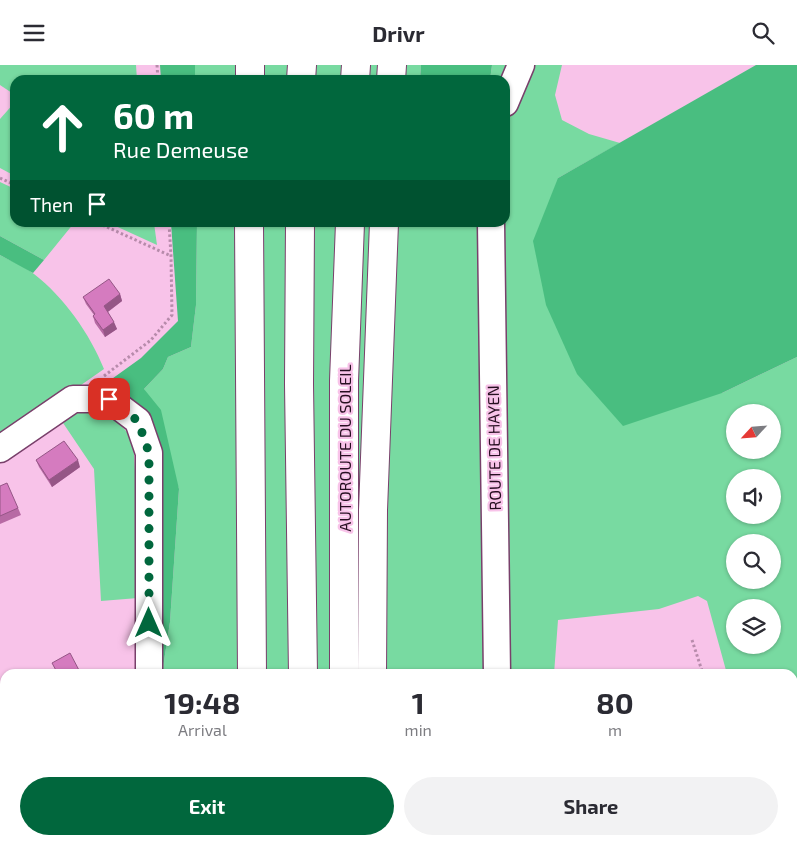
<!DOCTYPE html>
<html lang="en">
<head>
<meta charset="utf-8">
<style>
  body { margin:0; font-family:"Exo 2",sans-serif; background:#f2f2f3; color:#2b2b33; height:100vh; display:flex; flex-direction:column; font-size:19px; white-space:nowrap }
  * { box-sizing:border-box; margin:0 }
  p { font-size:16px; color:#7c7c81 }
  .icon { flex:none; width:28px; height:28px; fill:none; stroke:currentColor; stroke-width:2; stroke-linecap:round; stroke-linejoin:round }
  .map { position:relative; flex:1; overflow:hidden }
  .drawer { position:absolute; left:0px; top:604px; width:798px; height:176px; display:flex; flex-direction:column; background:#fff; border-radius:15px 15px 0 0; box-shadow:0 1px 4px #0004 }
  .drawer>* { flex:none }
  .hud { position:absolute; left:10px; top:10px; width:500px; height:152px; border-radius:15px; box-shadow:0 1px 4px #0004; background:#01673d; color:#fff; overflow:hidden }
  .needle { width:32px; rotate:244deg }
  .controls { position:absolute; left:726px; top:339px; display:grid; gap:10px }
  .controls a { display:grid; place-items:center; width:55px; height:55px; border-radius:50%; background:#fff; box-shadow:0 1px 4px #0004; font-size:25px }
  .pin { position:absolute; display:grid; place-items:center; width:42px; height:42px; color:#fff; margin:-21px; border-radius:10px; box-shadow:0 2px 8px #0006 }
  .me { position:absolute; width:55px; margin:-28px; rotate:0deg; stroke-linejoin:round; filter:drop-shadow(0 0 4px #0008) }
  .turn { display:flex; align-items:center; gap:18px; height:105px; padding:0 20px; font-size:22px }
  .turn .icon { width:65px; height:65px; stroke-width:2.5 }
  .turn b { display:block; font-size:35px; line-height:42px }
  .then { display:flex; align-items:center; height:48px; padding:0 20px; background:#0003; gap:10px; font-size:19px }
  .eta { display:flex; justify-content:space-evenly; align-items:center; height:85px; text-align:center }
  .eta b { font-size:30px; font-weight:700; line-height:35px }
  .primary-button { display:flex; gap:10px; margin-top:auto; padding:10px 20px }
  .primary-button a { flex:1; height:58px; border-radius:30px; background:#01673d; color:#fff; font-size:20px; font-weight:700; line-height:58px; text-align:center }
  .primary-button a+a { background:#f2f2f3; color:#2b2b33 }
  header { display:flex; justify-content:space-between; align-items:center; height:65px; padding:0 20px; background:#fff; font-size:22px; font-weight:700 }
  .map>svg:first-child { display:block }
</style>
</head>
<body>
<header><svg class="icon" aria-label="menu" viewBox="0 0 24 24"><path d="M4 6h16M4 12h16M4 18h16"/></svg>Drivr<svg class="icon" aria-label="search" viewBox="0 0 24 24"><circle cx="10" cy="10" r="6"/><path d="M15 15l6 6"/></svg></header>
<div class="map">
<svg width="797" height="779" viewBox="0 0 797 779">
  <rect width="100%" height="100%" fill="#f8c3e9"/>
  <!-- green -->
  <g fill="#78daa1" fill-rule="evenodd">
    <polygon points="0,0 136,0 137,15 15,15 15,30 0,20"/>
    <polygon points="195,0 421,0 420,15 195,15"/>
    <polygon points="492,0 512,0 505,15 490,15"/>
    <path d="M530 0H562L555 30 562 55 589 69 620 78 558 113 722 328 797 292V749H792V609H727L707 536 698 531 659 544 558 555 554 609H509L505 187 503 158H505V74L515 30ZM735 348H772V385H735ZM735 412H772V450H735ZM735 478H772V515H735ZM735 542H772V580H735Z"/>
    <polygon points="15,37 15,111 0,103 0,54"/>
    <polygon points="0,117 15,124 15,158 74,158 44,195 0,171"/>
    <polygon points="109,158 154,158 157,180"/>
    <polygon points="197,158 485,158 485,609 162,609 170,557 179,424 144,324 163,304 168,292 191,282 196,240"/>
    <path d="M0 190C11 196 24 201 34 209 64 232 90 269 104 304L51 341 0 374Z"/>
    <polygon points="84,344 112,350 133,374 137,438 138,533 101,536 94,404 59,352"/>
    <rect x="189" y="775" width="54" height="4"/>
    <polygon points="381,775 448,775 441,779 381,779"/>
  </g>
  <!-- forest -->
  <g fill="#49be80">
    <polygon points="160,0 195,0 195,15 161,15"/>
    <polygon points="421,0 492,0 490,15 420,15"/>
    <polygon points="756,0 797,0 797,292 722,328 623,361 577,309 546,240 533,176 558,113"/>
    <polygon points="171,158 197,158 196,240 191,282 168,292 163,304 144,324 161,345 179,424 170,557 162,609 155,385 101,324 109,316 141,293 178,256"/>
    <polygon points="0,171 44,195 33,208 0,190"/>
  </g>
  <g fill="none" stroke-linecap="round" stroke-linejoin="round">
    <defs>
      <g id="minor">
        <polyline points="505,38 521,0"/>
        <polyline points="491,158 497,609"/>
        <polyline points="0,384 73,334 109,334 138,356 149,388 149,609"/>
        <polyline points="0,746 5,746"/>
        <polyline points="792,755 797,755"/>
        <polyline points="10,775 10,779"/>
        <polyline points="499,779 499,775"/>
      </g>
      <g id="highway">
        <polyline points="250,15 250,0"/>
        <polyline points="301,15 302,0"/>
        <polyline points="355,15 356,0"/>
        <polyline points="391,15 392,0"/>
        <polyline points="249,158 252,609"/>
        <polyline points="300,158 299,319 303,609"/>
        <polyline points="344,609 344,316 350,158"/>
        <polyline points="372,609 373,445 384,158"/>
        <polyline points="255,775 255,779"/>
        <polyline points="305,775 306,779"/>
        <polyline points="346,775 346,779"/>
        <polyline points="371,779 371,775"/>
      </g>
    </defs>
    <!-- minor casing -->
    <use href="#minor" stroke="#79406b" stroke-width="29"/>
    <!-- highway casing -->
    <use href="#highway" stroke="#79406b" stroke-width="30"/>
    <!-- path -->
    <g stroke="#b78bab" stroke-width="3" stroke-dasharray="2.5 2.5" stroke-linecap="butt">
      <polyline points="157,0 158,15"/>
      <polyline points="0,113 15,120"/>
      <polyline points="98,158 171,191"/>
      <polyline points="104,311 151,275 172,250 171,191 169,158"/>
      <polyline points="692,575 703,609"/>
    </g>
    <!-- minor -->
    <use href="#minor" stroke="#fff" stroke-width="26"/>
    <!-- highway -->
    <use href="#highway" stroke="#fff" stroke-width="28"/>
  </g>
  <!-- wall -->
  <g fill="#b76aa4">
    <polygon points="120,229 122,236 108,247 117,264 105,272 95,258 93,251 94,250 86,239 83,232"/>
    <polygon points="36,395 80,402 52,422 39,402"/>
    <polygon points="0,421 18,443 21,450 0,459"/>
    <polygon points="0,682 5,691 5,698 0,701"/>
  </g>
  <!-- shaded-wall -->
  <g fill="#955686">
    <polygon points="120,229 122,236 106,248 104,241"/>
    <polygon points="114,257 117,264 105,272 103,265"/>
    <polygon points="78,395 80,402 52,422 49,415"/>
  </g>
  <!-- building -->
  <g fill="#d57bbf" stroke="#955686">
    <polygon points="109,214 120,229 104,241 114,257 103,265 93,251 95,249 83,232"/>
    <polygon points="64,376 78,395 49,415 36,395"/>
    <polygon points="7,418 18,443 0,451 0,421"/>
    <polygon points="70,588 81,609 58,609 52,598"/>
    <polygon points="0,682 5,690 0,693"/>
  </g>
  <g fill="none" stroke-linecap="round" stroke-linejoin="round">
    <!-- route -->
    <polyline stroke="#01673d" stroke-width="9" stroke-dasharray="0 16.2" points="109,334 138,356 149,388 149,558"/>
  </g>
  <g text-anchor="middle" stroke-width="4.5" stroke-linejoin="round" paint-order="stroke">
    <!-- street labels -->
    <g font-size="16" fill="#270f21" stroke="#f8c3e9">
      <text transform="translate(345 383) rotate(-90)" y="6">AUTOROUTE DU SOLEIL</text>
      <text transform="translate(494 383) rotate(-91)" y="6">ROUTE DE HAYEN</text>
    </g>
  </g>
</svg>
<div class="controls">
<a><svg class="needle" viewBox="-14 -14 28 28"><path d="M0-13l5 13h-10z" fill="#e53935"/><path d="M0 13l5-13h-10z" fill="#7c7c81"/></svg></a>
<a><svg class="icon" aria-label="sound" viewBox="0 0 24 24"><path d="M4 9h4l5-4v14l-5-4H4zM17 9q2 3 0 6"/></svg></a>
<a><svg class="icon" aria-label="search" viewBox="0 0 24 24"><circle cx="10" cy="10" r="6"/><path d="M15 15l6 6"/></svg></a>
<a><svg class="icon" aria-label="layers" viewBox="0 0 24 24"><path d="M12 4l9 5-9 5-9-5zM3 14l9 5 9-5"/></svg></a>
</div>
<div class="pin" style="left:109px;top:334px;background:#d93025"><svg class="icon" aria-label="arrive" viewBox="0 0 24 24"><path d="M6 21V4h12l-3 4 3 4H6"/></svg></div>
<svg class="me" style="left:149px;top:558px" viewBox="-20 -20 40 40"><path d="M0-17L14 15 0 8-14 15z" fill="#01673d" stroke="#fff" stroke-width="4"/></svg>
<div class="hud">
<div class="turn"><svg class="icon" aria-label="ahead" viewBox="0 0 24 24"><path d="M12 20V5M6 11l6-6 6 6"/></svg><div><b>60 m</b>Rue Demeuse</div></div>
<div class="then">Then<svg class="icon" aria-label="arrive" viewBox="0 0 24 24"><path d="M6 21V4h12l-3 4 3 4H6"/></svg></div>
</div>
<section class="drawer">
<div class="eta">
<div><b>19:48</b><p>Arrival</p></div>
<div><b>1</b><p>min</p></div>
<div><b>80</b><p>m</p></div>
</div>
<div class="primary-button"><a>Exit</a><a>Share</a></div>
</section>
</div>
</body>
</html>
